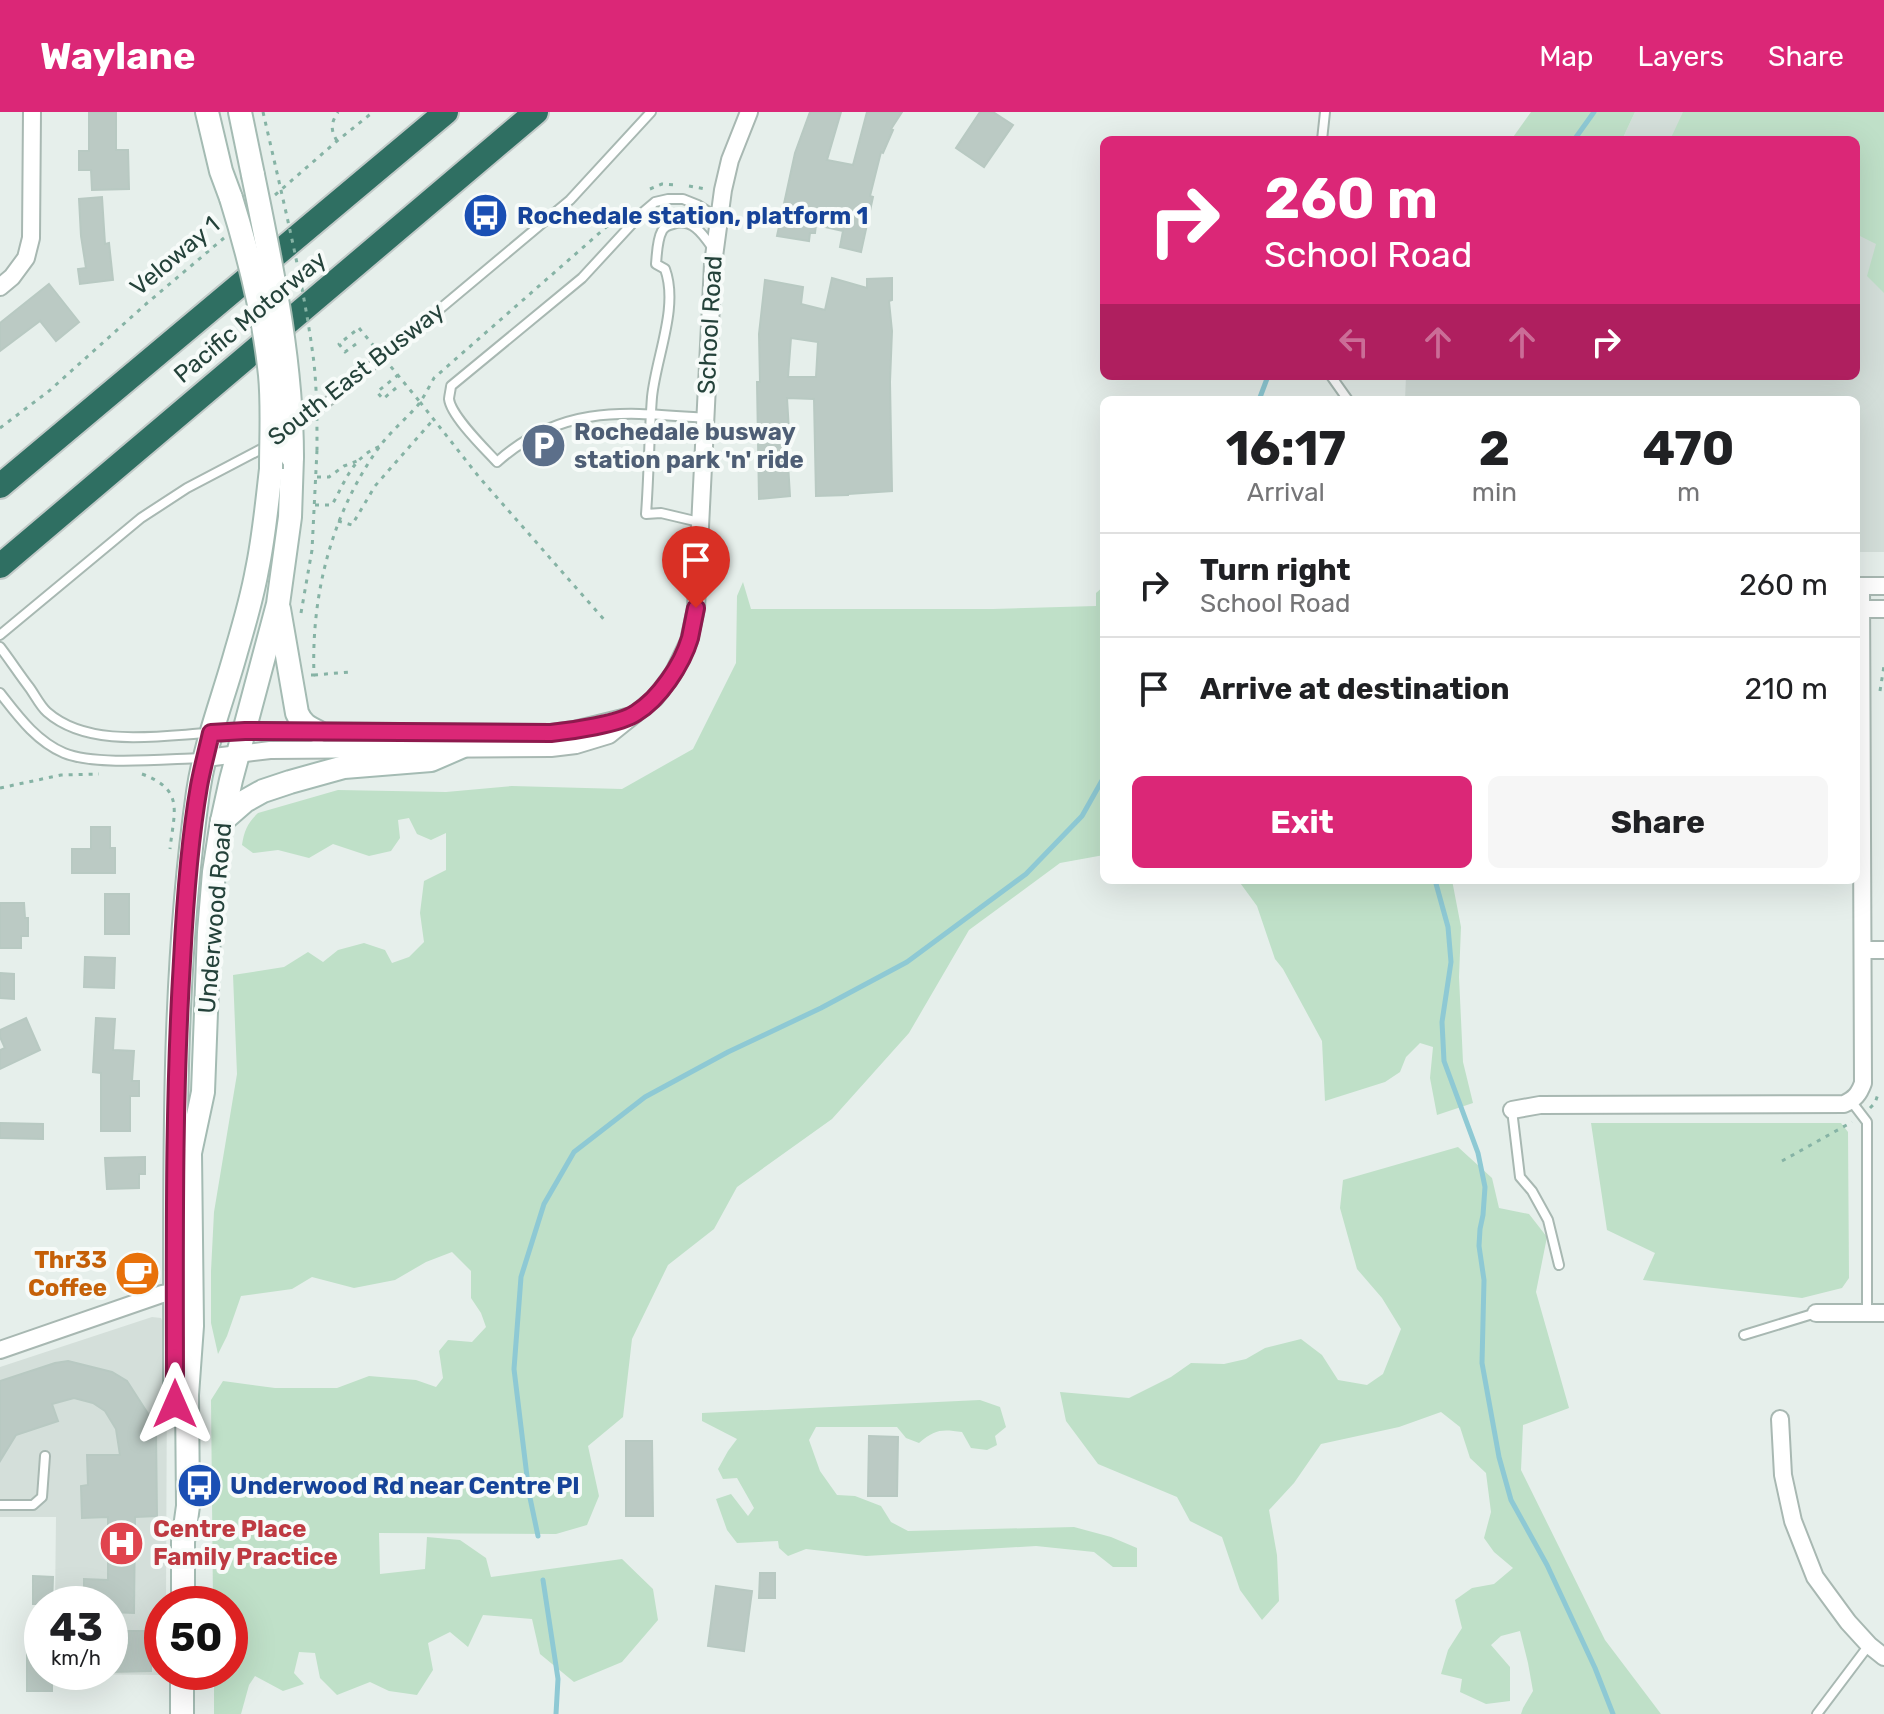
<!DOCTYPE html>
<html lang="en">
<head>
<meta charset="utf-8">
<style>
  body { margin:0; font-family:Rubik,sans-serif; background:#f6f6f6; color:#202124; height:100vh; display:flex; flex-direction:column; font-size:30px; white-space:nowrap }
  * { box-sizing:border-box; margin:0 }
  p { font-size:26px; color:#757577 }
  .icon { flex:none; width:44px; height:44px; fill:none; stroke:currentColor; stroke-width:2; stroke-linecap:round; stroke-linejoin:round }
  .map { position:relative; flex:1; overflow:hidden }
  .drawer { position:absolute; left:1100px; top:284px; width:760px; height:488px; display:flex; flex-direction:column; background:#fff; border-radius:12px; box-shadow:0 8px 32px #0002 }
  .drawer>* { flex:none }
  .hud { position:absolute; left:1100px; top:24px; width:760px; height:244px; border-radius:12px; box-shadow:0 8px 32px #0002; background:#db2777; color:#fff; overflow:hidden }
  .speed { position:absolute; left:24px; top:1474px; display:flex; gap:16px; font-size:40px; font-weight:700; text-align:center }
  .speed>* { display:grid; place-content:center; width:104px; height:104px; border-radius:50%; background:#fff; box-shadow:0 8px 32px #0002; line-height:1 }
  .speed small { font-size:20px; font-weight:400 }
  .speed .limit { border:12px solid #d22; background:#fff; color:#111 }
  .pin { position:absolute; display:grid; place-items:center; width:68px; height:68px; color:#fff; margin:-82px -34px; border-radius:50% 50% 50% 0; rotate:-45deg; box-shadow:0 0 8px #0007 }
  .pin .icon { rotate:45deg }
  .me { position:absolute; width:88px; margin:-44px; rotate:0deg; stroke-linejoin:round; filter:drop-shadow(0 0 6px #0008) }
  .turn { display:flex; align-items:center; gap:28px; height:168px; padding:0 32px; font-size:36px }
  .turn .icon { width:104px; height:104px; stroke-width:2.5 }
  .turn b { display:block; font-size:56px; line-height:68px }
  .lanes { display:flex; align-items:center; height:76px; padding:0 32px; background:#0003; justify-content:center; gap:40px; direction:ltr }
  .lanes .off { opacity:.35 }
  .eta { display:flex; justify-content:space-evenly; align-items:center; height:136px; text-align:center }
  .eta b { font-size:48px; font-weight:700; line-height:56px }
  .action { display:flex; gap:16px; margin-top:auto; padding:16px 32px }
  .action a { flex:1; height:92px; border-radius:12px; background:#db2777; color:#fff; font-size:32px; font-weight:700; line-height:92px; text-align:center }
  .action a+a { background:#f6f6f6; color:#202124 }
  ul { padding:0; list-style:none }
  li { display:flex; align-items:center; gap:24px; height:104px; padding:0 32px; border-top:2px solid #e0e0e0 }
  li div { flex:1 }
  li b { display:block; font-size:30px }
  li em { font-style:normal }
  header { display:flex; align-items:center; gap:48px; box-sizing:border-box; height:112px; padding:0 40px; background:#db2777; color:#fff }
  header strong { font-size:38px }
  nav { display:flex; gap:44px; margin-inline-start:auto; font-size:28px }
  .map>svg:first-child { display:block }
</style>
</head>
<body>
<header>
<strong>Waylane</strong>
<nav><a>Map</a><a>Layers</a><a>Share</a></nav>
</header>
<div class="map">
<svg width="1884" height="1602" viewBox="0 0 1884 1602">
  <rect width="100%" height="100%" fill="#e6efeb"/>
  <!-- built -->
  <g fill="#d4dfda">
    <polygon points="1635,0 1884,0 1884,440 1856,440 1856,288 1405,288 1406,264 1856,264 1856,28 1622,28"/>
    <polygon points="152,1205 161,1206 165,1215 167,1258 166,1492 162,1492 162,1560 166,1560 166,1563 55,1562 55,1560 110,1560 110,1492 55,1492 56,1405 0,1405 0,1255"/>
  </g>
  <!-- green -->
  <g fill="#bfe0c8">
    <polygon points="1531,0 1635,0 1622,28 1511,28"/>
    <polygon points="1683,0 1884,0 1884,181 1867,164 1876,132 1856,122 1856,28 1670,28"/>
    <path d="M743 470 751 497H993L1096 494V481L1104 474V743L1060 751 969 818 909 921 832 1007 737 1075 714 1117 668 1153 632 1227 623 1305 588 1334 599 1384 587 1413 556 1422 379 1421 380 1462 425 1457 427 1425 460 1428 486 1446 491 1465 622 1447 653 1477 658 1508 622 1550 574 1570 540 1542 532 1507 483 1503 468 1535 450 1520 428 1531 433 1558 417 1583 389 1579 370 1570 337 1583 320 1566 315 1541 299 1540 294 1561 304 1572 283 1579 255 1564 249 1573 241 1602H214V1560H230V1492H213L211 1288 223 1269 275 1276H337L369 1264 416 1268 436 1275 443 1266 439 1239 448 1228 472 1230 486 1215 481 1201 471 1186V1159L452 1140 426 1150 395 1168 354 1176 312 1165 292 1177 241 1184 227 1224 218 1242 211 1211V1159L214 1100 237 962 233 863 284 855 308 840 323 850 338 838 364 831 385 838 392 851 409 845 424 830 420 801 424 769 446 758V721L431 728 417 722 409 706 398 708 400 726 391 739 369 744 333 732 309 746 278 738 253 741 242 733C244 719 248 710 258 701L338 678 446 680 512 674 622 677 693 637 736 551 737 484Z"/>
    <polygon points="1238,768 1452,768 1461,815 1459,865 1463,950 1473,991 1437,1003 1430,966 1433,935 1420,931 1406,945 1400,960 1385,970 1325,989 1322,929 1283,857 1275,847 1257,794"/>
    <polygon points="1591,1011 1841,1011 1848,1020 1849,1166 1842,1176 1802,1186 1643,1168 1655,1141 1607,1118"/>
    <polygon points="1458,1035 1492,1066 1499,1096 1529,1102 1547,1125 1536,1180 1569,1296 1523,1313 1521,1358 1605,1528 1661,1602 1521,1602 1523,1596 1533,1579 1528,1551 1520,1519 1501,1524 1491,1533 1510,1555 1510,1589 1486,1592 1460,1580 1462,1567 1441,1562 1448,1538 1462,1516 1455,1488 1472,1476 1494,1472 1513,1456 1494,1440 1484,1426 1491,1400 1486,1361 1470,1346 1460,1315 1441,1300 1399,1315 1321,1332 1294,1371 1269,1398 1277,1443 1279,1489 1262,1508 1240,1478 1222,1425 1190,1409 1177,1385 1098,1352 1066,1309 1060,1280 1129,1286 1171,1265 1191,1251 1224,1252 1246,1247 1265,1236 1301,1227 1322,1243 1338,1268 1367,1273 1383,1262 1401,1217 1382,1186 1357,1157 1340,1096 1343,1068"/>
    <path d="M980 1288 1000 1295 1006 1315 995 1324 997 1333 987 1338 971 1336 962 1320C942 1317 935 1317 919 1331L906 1326 897 1315H816L809 1328 820 1359 837 1383 855 1384 881 1394 891 1410 908 1419 1074 1415 1111 1425 1137 1436V1455H1113L1094 1440 1036 1434 866 1444 806 1437 788 1444 779 1436 778 1429 737 1431 727 1418 716 1387 731 1382 748 1404 754 1396 737 1366 723 1367 718 1357 728 1339 737 1327 702 1309V1301Z"/>
  </g>
  <g fill="none" stroke-linecap="round" stroke-linejoin="round">
    <!-- stream -->
    <g stroke="#8ec9d4" stroke-width="5">
      <polyline points="1574,28 1594,0"/>
      <polyline points="1259,288 1268,264"/>
      <polyline points="1435,768 1448,815 1451,850 1442,910 1444,949 1478,1041 1485,1075 1483,1103 1480,1117 1479,1134 1484,1168 1482,1251 1499,1345 1511,1388 1547,1453 1595,1556 1613,1602"/>
      <polyline points="538,1424 529,1381 514,1257 521,1165 544,1092 574,1040 645,985 728,940 821,896 907,850 1026,762 1082,704 1104,665"/>
      <polyline points="543,1468 558,1567 556,1602"/>
    </g>
  </g>
  <!-- building -->
  <g fill="#bbcac4" stroke="#b8c9c2" stroke-width="2" fill-rule="evenodd">
    <polygon points="89,0 116,0 116,38 128,38 129,77 92,78 91,58 79,58 79,39 89,39"/>
    <polygon points="810,0 841,0 827,48 853,53 867,0 902,0 891,17 893,18 883,41 881,40 870,84 873,85 861,140 840,135 843,119 816,113 815,121 810,121 809,129 777,124 795,41"/>
    <polygon points="980,0 993,0 1013,13 984,55 956,36"/>
    <polygon points="102,85 105,132 109,131 113,168 80,172 78,157 86,156 81,124 79,87"/>
    <path d="M832 166 867 176V167L892 166V188L889 189 892 219 890 270 892 379 848 382V383L816 384 814 287 787 286 789 319H786L790 384 759 387 757 270H760L759 222 765 168 803 175 801 192 825 198ZM791 226 818 230 816 265H788Z"/>
    <polygon points="49,172 79,210 56,229 40,209 0,239 0,211"/>
    <polygon points="91,715 110,715 110,736 115,736 115,761 72,761 72,737 91,737"/>
    <rect x="105" y="782" width="24" height="40"/>
    <polygon points="0,791 24,791 25,806 28,806 28,824 21,824 21,836 0,836"/>
    <polygon points="85,845 115,846 114,876 84,875"/>
    <polygon points="0,861 14,862 14,887 0,886"/>
    <polygon points="26,906 40,938 0,957 0,938 5,936 0,925 0,918"/>
    <polygon points="96,906 115,907 113,938 134,939 132,969 139,969 139,984 130,984 130,1019 101,1019 101,961 93,960"/>
    <polygon points="0,1011 43,1012 43,1027 0,1026"/>
    <polygon points="145,1045 145,1062 139,1062 139,1076 107,1077 105,1046"/>
    <polygon points="68,1249 112,1260 127,1269 152,1308 156,1321 157,1404 135,1405 134,1501 110,1500 110,1492 84,1492 84,1467 108,1468 108,1405 82,1406 81,1374 88,1373 87,1343 120,1343 116,1317 105,1299 93,1291 74,1286 52,1292 58,1309 16,1323 0,1349 0,1269 55,1251"/>
    <polygon points="869,1324 898,1325 897,1384 868,1384"/>
    <polygon points="626,1329 652,1329 653,1404 626,1404"/>
    <polygon points="760,1461 775,1461 775,1486 759,1486"/>
    <polygon points="33,1464 53,1465 52,1492 33,1492"/>
    <polygon points="716,1474 752,1479 744,1539 708,1534"/>
    <polygon points="27,1516 42,1516 42,1560 52,1560 52,1579 27,1579"/>
    <polygon points="128,1519 151,1519 151,1559 110,1560 110,1534 129,1533"/>
  </g>
  <g fill="none" stroke-linecap="round" stroke-linejoin="round">
    <defs>
      <g id="service">
        <polyline points="1322,28 1325,0"/>
        <polyline points="1331,264 1348,288"/>
        <path d="M705 306C624 300 562 292 497 350 485 337 451 304 449 287 449 285 451 276 451 274L582 166 642 101 655 90 668 87H683L698 93 718 106"/>
        <polyline points="294,316 349,273 570,88 651,0"/>
        <path d="M699 410 661 401 646 402C649 363 649 324 652 285 656 245 679 195 665 157L656 152C657 142 657 128 662 119 664 115 668 113 673 112 693 105 704 124 714 138"/>
        <polyline points="0,523 141,406 187,376 269,333"/>
        <path d="M0 535C10 548 19 562 29 575 35 583 40 594 47 600 88 636 158 624 208 621"/>
        <path d="M0 581C18 604 36 629 64 641 95 654 165 647 201 646"/>
        <polyline points="1851,989 1867,1010 1867,1201"/>
        <polyline points="1512,998 1520,1065 1532,1079 1548,1108 1559,1153"/>
        <polyline points="1744,1223 1816,1201"/>
        <polyline points="0,1393 33,1393 42,1385 45,1344"/>
        <polyline points="1817,1602 1869,1533"/>
      </g>
      <g id="minor">
        <polyline points="0,175 12,165 26,146 31,126 32,0"/>
        <polyline points="1856,474 1884,474"/>
        <polyline points="1856,497 1884,497"/>
        <polyline points="211,621 245,619 551,621 574,618 627,605"/>
        <polyline points="206,646 270,638 551,636 576,633 609,623 655,586 673,562 689,529 696,496 713,152 723,78 730,48 749,0"/>
        <polyline points="1863,838 1884,838"/>
        <path d="M1512 998 1540 993 1844 992C1855 987 1859 982 1863 971L1861 474"/>
        <polyline points="1816,1201 1884,1201"/>
        <polyline points="0,1238 162,1182 186,1179"/>
        <polyline points="1780,1307 1783,1363 1793,1409 1815,1465 1848,1510 1869,1533 1884,1545"/>
      </g>
      <g id="secondary">
        <polyline points="207,0 221,59 231,86"/>
        <polyline points="240,0 253,63"/>
        <path d="M279 497 297 601C302 612 307 615 318 620"/>
        <polyline points="222,709 245,689 263,679 290,670 344,655 431,648 461,635"/>
        <path d="M175 1277C176 1078 170 878 198 680 205 632 223 587 236 540 244 513 252 486 257 458 264 425 267 391 271 357"/>
        <polyline points="183,1492 183,1430 188,1394 187,1283 192,1214 190,1041 203,980 209,820 214,760 222,709 231,668 278,492 290,405 292,345"/>
        <polyline points="182,1602 182,1560"/>
      </g>
      <g id="motorway">
        <polyline points="0,374 446,0"/>
        <polyline points="0,454 536,0"/>
      </g>
    </defs>
    <!-- service casing -->
    <use href="#service" stroke="#a8b8b2" stroke-width="12"/>
    <!-- minor casing -->
    <use href="#minor" stroke="#a8b8b2" stroke-width="20"/>
    <!-- secondary casing -->
    <use href="#secondary" stroke="#a4bbb3" stroke-width="26"/>
    <!-- motorway casing -->
    <use href="#motorway" stroke="#c2cac8" stroke-width="28"/>
    <!-- path -->
    <g stroke="#86b3a5" stroke-width="3" stroke-dasharray="4 6" stroke-linecap="butt">
      <polyline points="263,0 272,39"/>
      <path d="M337 29C330 17 331 11 338 0"/>
      <polyline points="689,74 705,77"/>
      <polyline points="650,77 662,72 677,73"/>
      <polyline points="275,83 337,29 373,0"/>
      <polyline points="356,232 345,240 339,232 359,216"/>
      <polyline points="396,276 383,287 377,280 398,263"/>
      <polyline points="420,290 479,365 607,511"/>
      <polyline points="0,316 49,279 146,192 224,126"/>
      <polyline points="317,365 329,365 344,354 357,349"/>
      <path d="M315 393H332C346 368 353 344 381 334"/>
      <polyline points="338,409 352,413 375,374 433,308"/>
      <polyline points="301,501 312,438 317,338"/>
      <path d="M311 563H314C311 482 332 400 380 334 391 319 406 307 418 293 424 285 429 275 434 266L620 103"/>
      <polyline points="314,563 350,560"/>
      <polyline points="1880,579 1884,554"/>
      <path d="M142 662C185 678 174 699 170 737"/>
      <polyline points="0,676 61,663 99,662"/>
      <polyline points="1870,996 1875,991 1878,982"/>
      <polyline points="1782,1049 1852,1010"/>
    </g>
    <!-- service -->
    <use href="#service" stroke="#fff" stroke-width="8"/>
    <!-- minor -->
    <use href="#minor" stroke="#fff" stroke-width="16"/>
    <!-- secondary -->
    <use href="#secondary" stroke="#fff" stroke-width="22"/>
    <!-- motorway -->
    <use href="#motorway" stroke="#2f6f62" stroke-width="24"/>
    <defs>
      <g id="secondary-bridge">
        <path d="M253 63C272 156 292 249 292 345"/>
        <path d="M231 86C249 144 264 202 270 263 273 294 271 325 271 357"/>
      </g>
    </defs>
    <!-- secondary-bridge casing -->
    <use href="#secondary-bridge" stroke="#a4bbb3" stroke-width="26" stroke-linecap="butt"/>
    <!-- path-bridge -->
    <g stroke="#86b3a5" stroke-width="3" stroke-dasharray="4 6" stroke-linecap="butt">
      <path d="M272 39C288 109 305 180 314 251 317 280 317 309 317 338"/>
      <polyline points="359,216 420,290"/>
    </g>
    <!-- secondary-bridge -->
    <use href="#secondary-bridge" stroke="#fff" stroke-width="22"/>
  </g>
  <g fill="none" stroke-linecap="round" stroke-linejoin="round">
    <defs>
      <path id="route" d="M175 1292C175 1145 173 997 182 849 185 791 189 732 199 674 202 657 207 639 211 621L245 619 551 621C571 619 620 612 636 601 659 587 682 553 690 526 692 516 694 506 696 496"/>
    </defs>
    <!-- route casing -->
    <use href="#route" stroke="#8e194d" stroke-width="20"/>
    <!-- route -->
    <use href="#route" stroke="#db2777" stroke-width="14"/>
  </g>
  <!-- icons -->
  <defs>
    <symbol id="bus-disc" viewBox="-11 -11 22 22"><circle r="9.5" fill="#1a4fb4" stroke="#f7fbf9"/><path d="M-5-6H5V4H4V6H2V4H-2V6H-4V4H-5ZM-3.5-4V0h7V-4ZM-3.5 1.2v1.5H-2V1.2ZM2 1.2v1.5H3.5V1.2Z" fill="#fff"/></symbol>
    <symbol id="parking-disc" viewBox="-11 -11 22 22"><circle r="9.5" fill="#5c6f8a" stroke="#f7fbf9"/><path d="M-3.5-5.5H1a3.5 3.5 0 0 1 0 7H-1V5.5H-3.5ZM-1-3.4V-.6H.8a1.4 1.4 0 0 0 0-2.8Z" fill="#fff"/></symbol>
    <symbol id="cafe-disc" viewBox="-11 -11 22 22"><circle r="9.5" fill="#e8710a" stroke="#f7fbf9"/><path d="M-5.5-4.5H6V0H3Q3 3.5 0 3.5H-2.5Q-5.5 3.5-5.5 0ZM3-3.2v2h1.7v-2ZM-6 4.5H4V6H-6Z" fill="#fff"/></symbol>
    <symbol id="hospital-disc" viewBox="-11 -11 22 22"><circle r="9.5" fill="#e0444e" stroke="#f7fbf9"/><path d="M-5-5h3v3.5h4V-5h3V5h-3V1.5h-4V5h-3Z" fill="#fff"/></symbol>
  </defs>
  <g fill-rule="evenodd">
    <use href="#bus-disc" x="460" y="78" width="51" height="51"/>
    <use href="#parking-disc" x="518" y="308" width="51" height="51"/>
    <use href="#cafe-disc" x="112" y="1136" width="51" height="51"/>
    <use href="#bus-disc" x="174" y="1348" width="51" height="51"/>
    <use href="#hospital-disc" x="96" y="1406" width="51" height="51"/>
  </g>
  <g text-anchor="middle" stroke-width="8" stroke-linejoin="round" paint-order="stroke">
    <!-- transit labels -->
    <g font-size="24" font-weight="bold" fill="#164399" stroke="#f7fbf9" text-anchor="start">
      <text x="517" y="112">Rochedale station, platform 1</text>
      <text x="230" y="1382">Underwood Rd near Centre Pl</text>
    </g>
    <!-- street labels -->
    <g font-size="24" fill="#24423a" stroke="#f7fbf9">
      <text transform="translate(175 144) rotate(-40)" y="8">Veloway 1</text>
      <text transform="translate(250 205) rotate(-40)" y="8">Pacific Motorway</text>
      <text transform="translate(710 213) rotate(-87)" y="8">School Road</text>
      <text transform="translate(356 262) rotate(-38)" y="8">South East Busway</text>
      <text transform="translate(215 806) rotate(-85)" y="8">Underwood Road</text>
    </g>
    <!-- service labels -->
    <g font-size="24" font-weight="bold" fill="#4e5e75" stroke="#f7fbf9" text-anchor="start">
      <text x="574" y="328">Rochedale busway<tspan x="574" dy="28">station park 'n' ride</tspan></text>
    </g>
    <!-- food labels -->
    <g font-size="24" font-weight="bold" fill="#c56008" stroke="#f7fbf9" text-anchor="end">
      <text x="107" y="1156">Thr33<tspan x="107" dy="28">Coffee</tspan></text>
    </g>
    <!-- health labels -->
    <g font-size="24" font-weight="bold" fill="#be3a42" stroke="#f7fbf9" text-anchor="start">
      <text x="153" y="1425">Centre Place<tspan x="153" dy="28">Family Practice</tspan></text>
    </g>
  </g>
</svg>
<div class="speed"><div>43<small>km/h</small></div><div class="limit">50</div></div>
<div class="pin" style="left:696px;top:496px;background:#d93025"><svg class="icon" aria-label="arrive" viewBox="0 0 24 24"><path d="M6 21V4h12l-3 4 3 4H6"/></svg></div>
<svg class="me" style="left:175px;top:1292px" viewBox="-20 -20 40 40"><path d="M0-17L14 15 0 8-14 15z" fill="#db2777" stroke="#fff" stroke-width="4"/></svg>
<div class="hud">
<div class="turn"><svg class="icon" aria-label="right" viewBox="0 0 24 24"><path d="M7 20v-9h11M14 6l5 5-5 5"/></svg><div><b>260 m</b>School Road</div></div>
<div class="lanes"><svg class="icon off" aria-label="left" viewBox="0 0 24 24"><path d="M17 20v-9H6M10 6l-5 5 5 5"/></svg><svg class="icon off" aria-label="ahead" viewBox="0 0 24 24"><path d="M12 20V5M6 11l6-6 6 6"/></svg><svg class="icon off" aria-label="ahead" viewBox="0 0 24 24"><path d="M12 20V5M6 11l6-6 6 6"/></svg><svg class="icon" aria-label="right" viewBox="0 0 24 24"><path d="M7 20v-9h11M14 6l5 5-5 5"/></svg></div>
</div>
<section class="drawer">
<div class="eta">
<div><b>16:17</b><p>Arrival</p></div>
<div><b>2</b><p>min</p></div>
<div><b>470</b><p>m</p></div>
</div>
<ul>
<li><svg class="icon" aria-label="right" viewBox="0 0 24 24"><path d="M7 20v-9h11M14 6l5 5-5 5"/></svg><div><b>Turn right</b><p>School Road</p></div><em>260 m</em></li>
<li><svg class="icon" aria-label="arrive" viewBox="0 0 24 24"><path d="M6 21V4h12l-3 4 3 4H6"/></svg><div><b>Arrive at destination</b></div><em>210 m</em></li>
</ul>
<div class="action"><a>Exit</a><a>Share</a></div>
</section>
</div>
</body>
</html>
